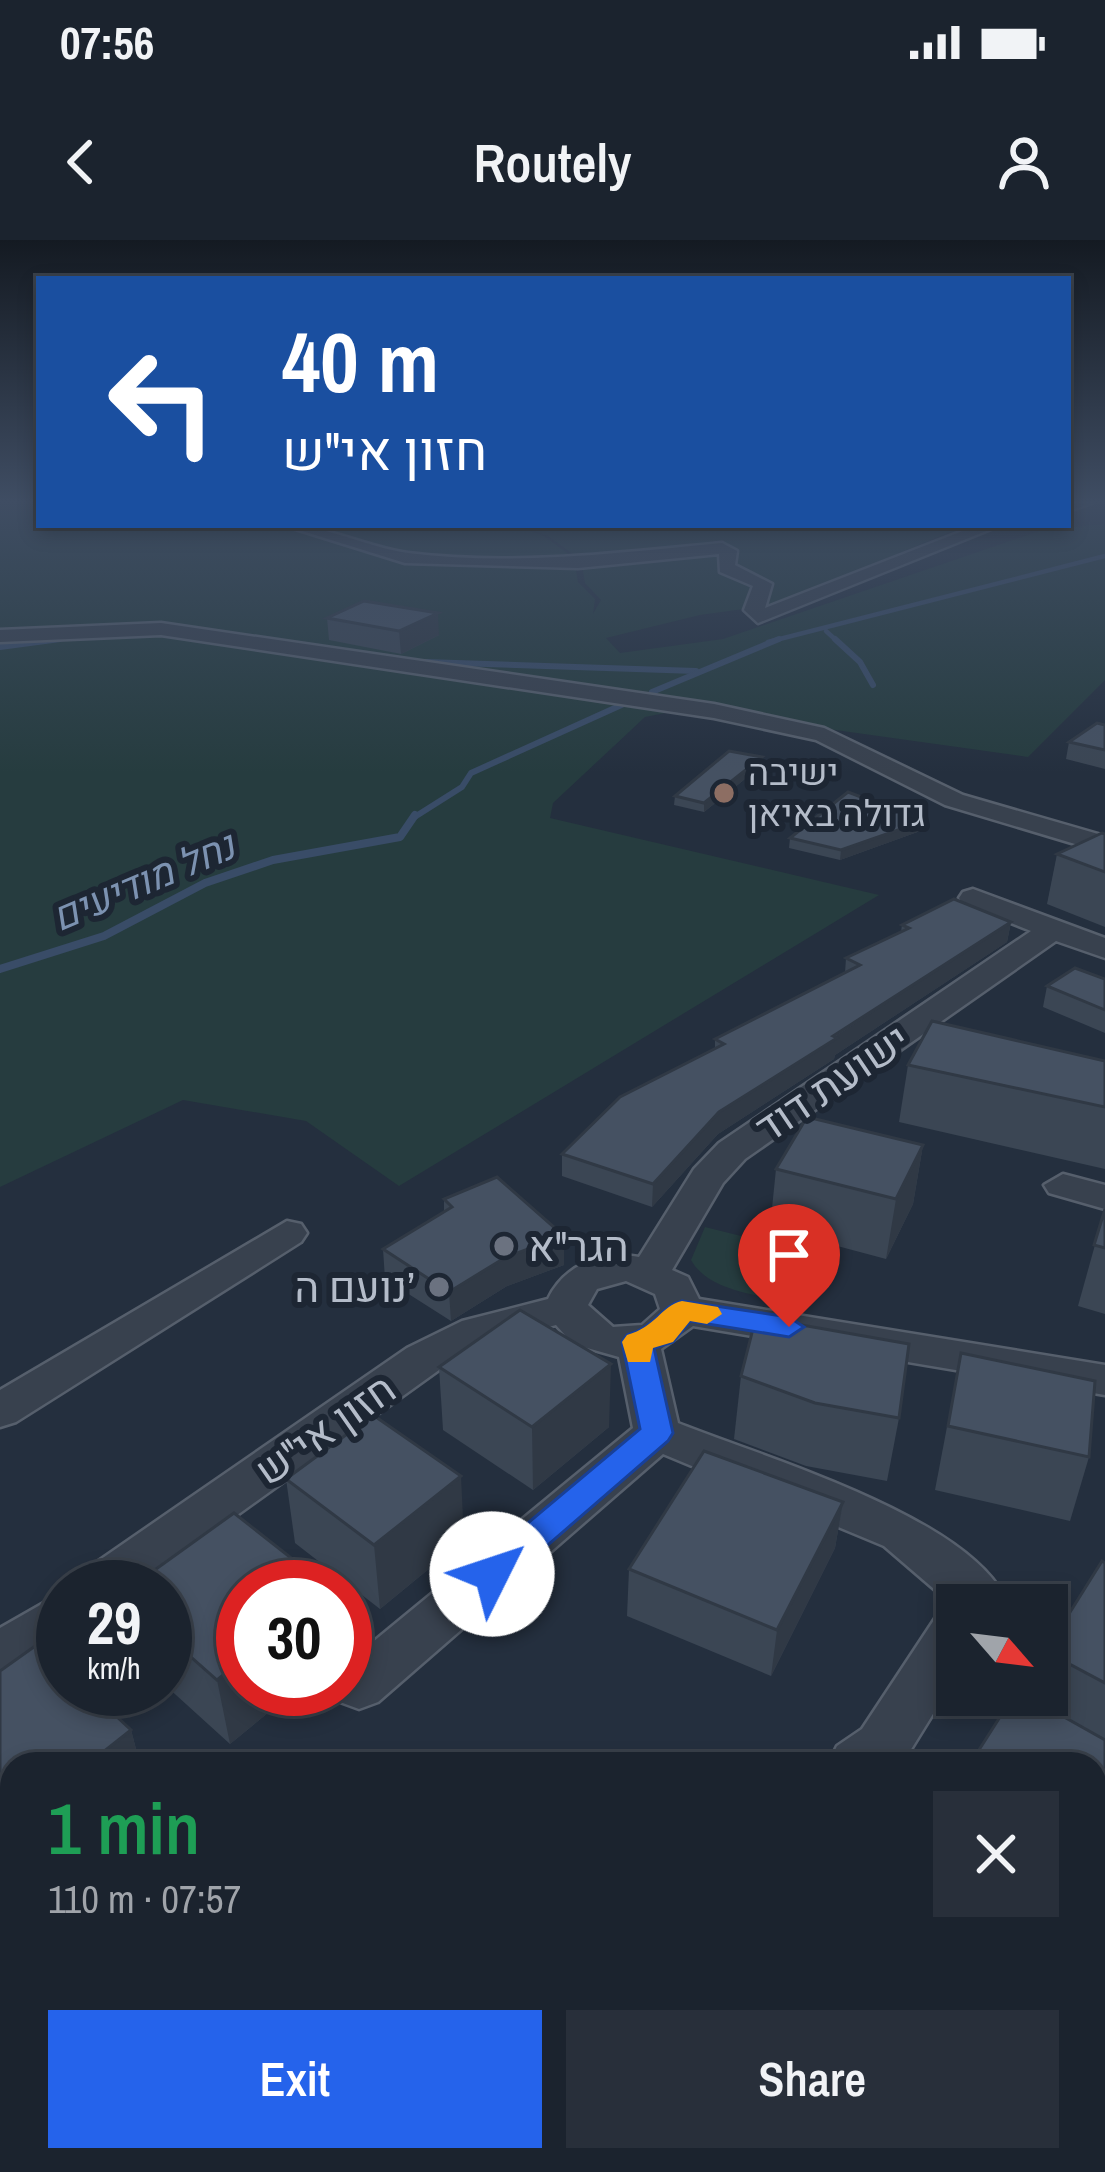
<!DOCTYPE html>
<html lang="en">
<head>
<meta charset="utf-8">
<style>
  body { margin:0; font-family:"Archivo Narrow",Heebo,sans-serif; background:#282f3a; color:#f1f3f6; height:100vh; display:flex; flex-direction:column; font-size:45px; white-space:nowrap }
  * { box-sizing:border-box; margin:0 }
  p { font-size:39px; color:#a0a4aa }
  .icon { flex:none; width:66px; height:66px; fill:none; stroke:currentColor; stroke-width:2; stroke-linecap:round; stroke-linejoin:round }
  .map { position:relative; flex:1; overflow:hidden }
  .details { position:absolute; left:0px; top:1512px; width:1107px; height:420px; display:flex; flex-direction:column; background:#1b232e; border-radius:36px 36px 0 0; box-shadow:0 6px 18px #0003,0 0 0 3px #39404a }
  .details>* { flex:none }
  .guide { position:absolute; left:36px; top:36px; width:1035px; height:252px; border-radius:0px; box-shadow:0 6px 18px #0003,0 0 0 3px #39404a; background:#1a4fa0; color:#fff; overflow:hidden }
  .needle { width:78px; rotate:118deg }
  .controls { position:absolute; left:936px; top:1344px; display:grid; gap:24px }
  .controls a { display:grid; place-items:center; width:132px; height:132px; border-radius:0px; background:#1b232e; box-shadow:0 6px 18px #0003,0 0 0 3px #39404a; font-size:60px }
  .speed { position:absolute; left:36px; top:1320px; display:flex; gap:24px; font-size:60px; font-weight:700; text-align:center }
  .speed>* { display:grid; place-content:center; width:156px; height:156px; border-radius:50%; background:#1b232e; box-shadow:0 6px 18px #0003,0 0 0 3px #39404a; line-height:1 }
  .speed small { font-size:30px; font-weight:400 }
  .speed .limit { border:18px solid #d22; background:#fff; color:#111 }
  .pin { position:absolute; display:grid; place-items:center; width:102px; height:102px; color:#fff; margin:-123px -51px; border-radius:50% 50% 50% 0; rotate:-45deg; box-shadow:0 0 12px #0007 }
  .pin .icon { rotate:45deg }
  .me { position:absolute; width:132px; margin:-66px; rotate:49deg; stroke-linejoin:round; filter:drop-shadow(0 0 9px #0008) }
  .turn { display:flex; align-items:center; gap:42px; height:252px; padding:0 48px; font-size:54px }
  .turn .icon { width:156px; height:156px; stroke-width:2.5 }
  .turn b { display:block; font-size:84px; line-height:102px }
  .round { display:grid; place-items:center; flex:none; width:126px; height:126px; border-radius:0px; background:#282f3a }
  .head { display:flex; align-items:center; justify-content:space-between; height:204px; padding:0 48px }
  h1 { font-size:72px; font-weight:600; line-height:90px; color:#1e9e55 }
  .action { display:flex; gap:24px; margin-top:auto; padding:24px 48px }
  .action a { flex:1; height:138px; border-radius:0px; background:#2563eb; color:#fff; font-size:48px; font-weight:600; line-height:138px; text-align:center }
  .action a+a { background:#282f3a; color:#f1f3f6 }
  .status { display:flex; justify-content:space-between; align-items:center; height:84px; padding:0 60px; background:#1b232e; direction:ltr }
  .status svg { height:33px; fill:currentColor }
  header { display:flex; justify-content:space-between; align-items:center; height:156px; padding:0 48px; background:#1b232e; font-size:54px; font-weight:600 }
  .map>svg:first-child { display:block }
</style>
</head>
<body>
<div class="status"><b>07:56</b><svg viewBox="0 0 49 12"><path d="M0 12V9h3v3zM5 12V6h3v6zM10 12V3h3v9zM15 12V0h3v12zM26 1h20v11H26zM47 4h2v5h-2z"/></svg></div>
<header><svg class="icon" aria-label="back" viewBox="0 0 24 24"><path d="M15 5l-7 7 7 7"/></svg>Routely<svg class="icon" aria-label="person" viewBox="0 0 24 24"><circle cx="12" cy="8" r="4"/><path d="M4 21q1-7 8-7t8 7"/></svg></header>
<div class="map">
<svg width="1105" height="1932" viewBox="0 0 1105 1932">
  <rect width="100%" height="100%" fill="#242f3e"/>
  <!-- green -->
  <g fill="#263c3f">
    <polygon points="0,263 39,263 39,285 515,285 544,296 574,318 578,342 595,359 593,374 601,360 585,343 581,320 548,296 519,285 967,285 774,365 700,375 606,398 620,413 723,399 1042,290 1105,284 1105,440 1028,517 686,469 645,477 553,563 550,578 879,655 399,946 306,881 183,860 0,947"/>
    <path d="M705 987 821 1016 803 1064C768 1056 710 1054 691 1020Z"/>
    <polygon points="1095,1791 1105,1796 1105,1932 634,1932 643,1920 1095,1920"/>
  </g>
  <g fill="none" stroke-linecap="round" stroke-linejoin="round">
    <!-- stream-far2 -->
    <g stroke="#394c67" stroke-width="4.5">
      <polyline points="826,391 838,402"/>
      <polyline points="38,402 60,399"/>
      <polyline points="768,402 1105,316"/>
    </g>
    <!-- stream-far1 -->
    <g stroke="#394c67" stroke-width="6">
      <polyline points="835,399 860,422 873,445"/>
      <polyline points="0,407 60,399"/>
      <polyline points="425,422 696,431"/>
      <polyline points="652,452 779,399"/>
      <polyline points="413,578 462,547 471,533 628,462"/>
    </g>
    <!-- stream -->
    <polyline stroke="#394c67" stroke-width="8" points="0,729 104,696 205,643 273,620 400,597 415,575"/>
    <defs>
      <g id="minor">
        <polygon points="1068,263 1092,263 1068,271"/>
        <path d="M283 285C327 285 365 307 408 313 512 326 619 313 722 303L737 311 735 325 772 344 765 368 978 285H1001L758 383 744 370 753 346 720 332 719 314 578 328 405 323Z"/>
        <polygon points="161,383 714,464 824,488 963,555 1105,596 1105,613 945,565 816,500 714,478 161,395 0,402 0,390"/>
        <path d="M973 649 1105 698V718L1056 701 745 919 723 943 672 1030 688 1037 699 1059 1105 1125V1155L693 1086 661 1109 678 1183C763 1217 962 1275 1004 1356L999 1365H957V1435L902 1524H828L837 1506 862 1489 938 1374 949 1370 948 1361 884 1306 663 1214 378 1462 359 1469 340 1462 333 1449H345V1425L633 1188 619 1117 573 1104 556 1085 491 1102 439 1130 137 1347H73L81 1333 407 1108 462 1081 548 1059C564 1025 602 1010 639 1017L694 929 719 903 1031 691 963 664 959 658 963 652ZM626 1041 655 1054 660 1069 642 1085 613 1087 588 1065 597 1049Z"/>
        <polygon points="1063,934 1105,945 1105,969 1049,953 1044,945"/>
        <polygon points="287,981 301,984 307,993 301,1002 16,1182 0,1187 0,1150"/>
        <polygon points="63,1352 63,1401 19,1433 0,1439 0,1388"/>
        <polygon points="12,1737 12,1806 0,1811 0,1742"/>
      </g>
    </defs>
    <!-- minor casing -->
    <use href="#minor" stroke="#565f6c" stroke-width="5"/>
    <!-- minor -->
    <use href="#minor" fill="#38414e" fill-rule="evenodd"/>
  </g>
  <!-- wall -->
  <g fill="#3b4654">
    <polygon points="327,378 439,395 401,414 329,400"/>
    <polygon points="1105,485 1105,529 1066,519 1069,502"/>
    <polygon points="761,526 704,572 674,565 675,556"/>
    <polygon points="924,581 923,590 840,620 789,608 790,598"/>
    <polygon points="1105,594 1105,687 1047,664 1057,614"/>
    <polygon points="1011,682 1007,702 835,815 834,819 718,894 652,967 562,936 562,914 715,809 715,799 845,733 846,718 901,692 902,685"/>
    <polygon points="1105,739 1105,793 1043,767 1047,746"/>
    <polygon points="1105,821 1105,929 899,882 908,825"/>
    <polygon points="923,905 913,964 886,1019 770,988 776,929"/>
    <polygon points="444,959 564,1025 507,1046 451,1081 385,1039 383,1009 444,972"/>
    <polygon points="1105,969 1105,1074 1078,1066"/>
    <polygon points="961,1113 1089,1217 1070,1281 935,1250"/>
    <polygon points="439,1127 609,1187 533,1250 443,1190"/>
    <polygon points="741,1136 899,1178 887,1241 806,1226 734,1199"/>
    <polygon points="286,1239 464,1300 380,1369 295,1303"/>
    <polygon points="843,1262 835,1308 771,1436 627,1376 629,1329"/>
    <polygon points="1105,1323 1105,1655 1095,1674 1095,1524 1031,1459 1032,1455 1047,1455 1047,1409"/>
    <polygon points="165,1347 243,1449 297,1449 230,1504 165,1445"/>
    <polygon points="0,1431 131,1490 140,1524 12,1524 12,1638 0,1625"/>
    <polygon points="159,1920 240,1920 222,1932 164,1932"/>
    <polygon points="513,1920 590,1920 590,1932 516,1932"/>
  </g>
  <!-- shaded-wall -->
  <g fill="#303945">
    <polygon points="438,373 439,395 401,414 399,391"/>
    <polygon points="762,517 761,526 704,572 704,563"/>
    <polygon points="924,581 923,590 840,620 841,610"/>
    <polygon points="1011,682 1007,702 835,815 834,819 718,894 652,967 653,944 719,872"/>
    <polygon points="923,905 913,964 886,1019 896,959"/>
    <polygon points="564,996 564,1025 507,1046 451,1081 449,1052 506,1017"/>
    <polygon points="611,1124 609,1187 533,1250 532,1187"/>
    <polygon points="461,1236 464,1300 380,1369 374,1305"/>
    <polygon points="843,1262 835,1308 771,1436 777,1390"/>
    <polygon points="243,1419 243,1449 297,1449 230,1504 217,1440"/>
    <polygon points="131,1490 140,1524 88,1524"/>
    <polygon points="12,1585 12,1612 4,1591"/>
    <polygon points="1105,1639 1105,1655 1095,1674 1095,1659"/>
    <polygon points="164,1920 240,1920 222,1932 168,1932"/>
    <polygon points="581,1920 590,1920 590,1932 547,1932"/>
  </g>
  <!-- building -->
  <g fill="#455162" stroke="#303945" stroke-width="3">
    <polygon points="364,361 438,373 399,391 327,378"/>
    <polygon points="1097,483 1105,485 1105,510 1069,502"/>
    <polygon points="729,511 762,517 704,563 675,556"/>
    <polygon points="848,552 924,581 841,610 790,598"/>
    <polygon points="1102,593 1105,594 1105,632 1057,614"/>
    <polygon points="954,659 1011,682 833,796 837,798 719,872 653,944 562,914 620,857 724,804 715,799 860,725 846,718 909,688 902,685"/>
    <polygon points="1075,728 1105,739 1105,770 1047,746"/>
    <polygon points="932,781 1105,821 1105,867 908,825"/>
    <polygon points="807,877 923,905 896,959 776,929"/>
    <polygon points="497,937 564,996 506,1017 449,1052 383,1009 452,967 444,959"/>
    <polygon points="1105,969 1105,1008 1094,1005"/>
    <polygon points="520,1070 611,1124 532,1187 439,1127"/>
    <polygon points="756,1077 909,1104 899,1178 815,1163 741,1136"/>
    <polygon points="961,1113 1095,1141 1089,1217 948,1186"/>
    <polygon points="373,1175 461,1236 374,1305 286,1239"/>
    <polygon points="704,1211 843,1262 777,1390 629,1329"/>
    <polygon points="234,1273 328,1347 243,1347 243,1419 217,1440 165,1394 165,1347 131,1347"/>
    <polygon points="1102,1321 1105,1323 1105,1443 1047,1412 1047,1409"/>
    <polygon points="38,1404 63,1427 63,1449 87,1449 131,1490 88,1524 12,1524 12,1585 4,1591 0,1587 0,1431"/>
    <polygon points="1014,1455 1025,1455 1105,1500 1105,1639 1097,1655 1095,1654 1095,1524 970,1524"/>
    <polygon points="0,1852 12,1870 12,1920 44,1920 52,1932 0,1932"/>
    <polygon points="519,1920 581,1920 547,1932 522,1932"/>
  </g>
  <!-- sky -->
  <linearGradient id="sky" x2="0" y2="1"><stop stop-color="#141a22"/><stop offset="0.49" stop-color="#3f4d63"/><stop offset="1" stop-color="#3f4d63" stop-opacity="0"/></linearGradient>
  <rect width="1105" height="533" fill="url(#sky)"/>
  <!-- route -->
  <path fill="#2563eb" stroke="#184099" stroke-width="3" d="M682 1061 789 1077 804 1087 789 1097 690 1081 673 1102 654 1108 673 1193 668 1201 504 1343H479L474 1334 479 1324 640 1189 622 1102 627 1095C656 1087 661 1066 682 1061Z"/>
  <!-- slow -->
  <path fill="#f59e0b" d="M682 1061 718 1067 722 1074 707 1084 690 1081 673 1102 653 1108 650 1122H628L622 1102 627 1095C656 1087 661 1066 682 1061Z"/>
  <!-- markers -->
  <circle fill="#8d6e63" stroke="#1d2633" stroke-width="4.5" cx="724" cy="553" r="12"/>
  <g fill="#6b7280" stroke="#1d2633" stroke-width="4.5">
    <circle cx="504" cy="1006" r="12"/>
    <circle cx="439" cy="1047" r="12"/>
  </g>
  <g text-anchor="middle" stroke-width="12" stroke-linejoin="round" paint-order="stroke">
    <!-- far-poi labels -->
    <g font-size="36" fill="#b4bcc9" stroke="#1d2633" text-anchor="start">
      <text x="748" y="545">ישיבה<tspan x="748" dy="41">גדולה באיאן</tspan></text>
    </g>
    <!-- far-water labels -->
    <g font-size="39" font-style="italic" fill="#7c92b1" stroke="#1d2633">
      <text transform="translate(143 641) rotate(-23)" y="14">נחל מודיעים</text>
    </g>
    <!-- street labels -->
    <g font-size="42" fill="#b4bcc9" stroke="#1d2633">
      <text transform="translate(832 843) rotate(-34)" y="15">ישועת דוד</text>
      <text transform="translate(325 1189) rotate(-35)" y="15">חזון אי"ש</text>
    </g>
    <!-- poi labels -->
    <g font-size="42" fill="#b4bcc9" stroke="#1d2633" text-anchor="start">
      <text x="528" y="1021">הגר"א</text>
      <text x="415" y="1062" text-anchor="end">נועם ה’</text>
    </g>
  </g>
</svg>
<div class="controls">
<a><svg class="needle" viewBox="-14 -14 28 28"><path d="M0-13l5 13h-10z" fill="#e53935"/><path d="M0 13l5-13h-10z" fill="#a0a4aa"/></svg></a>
</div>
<div class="speed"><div>29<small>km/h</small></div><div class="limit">30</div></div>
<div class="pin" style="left:789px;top:1087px;background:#d93025"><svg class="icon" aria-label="arrive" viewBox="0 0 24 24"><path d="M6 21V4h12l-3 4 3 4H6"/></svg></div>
<svg class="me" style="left:492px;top:1334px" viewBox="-20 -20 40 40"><circle r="19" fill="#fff"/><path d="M0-13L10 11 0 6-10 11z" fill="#2563eb"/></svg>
<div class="guide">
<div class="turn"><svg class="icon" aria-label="left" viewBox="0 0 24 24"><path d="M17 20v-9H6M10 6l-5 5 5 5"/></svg><div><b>40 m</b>חזון אי&quot;ש</div></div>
</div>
<section class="details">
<div class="head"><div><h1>1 min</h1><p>110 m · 07:57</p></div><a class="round"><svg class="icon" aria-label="close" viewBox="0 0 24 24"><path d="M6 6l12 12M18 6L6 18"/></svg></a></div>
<div class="action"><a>Exit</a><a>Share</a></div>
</section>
</div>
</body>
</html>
